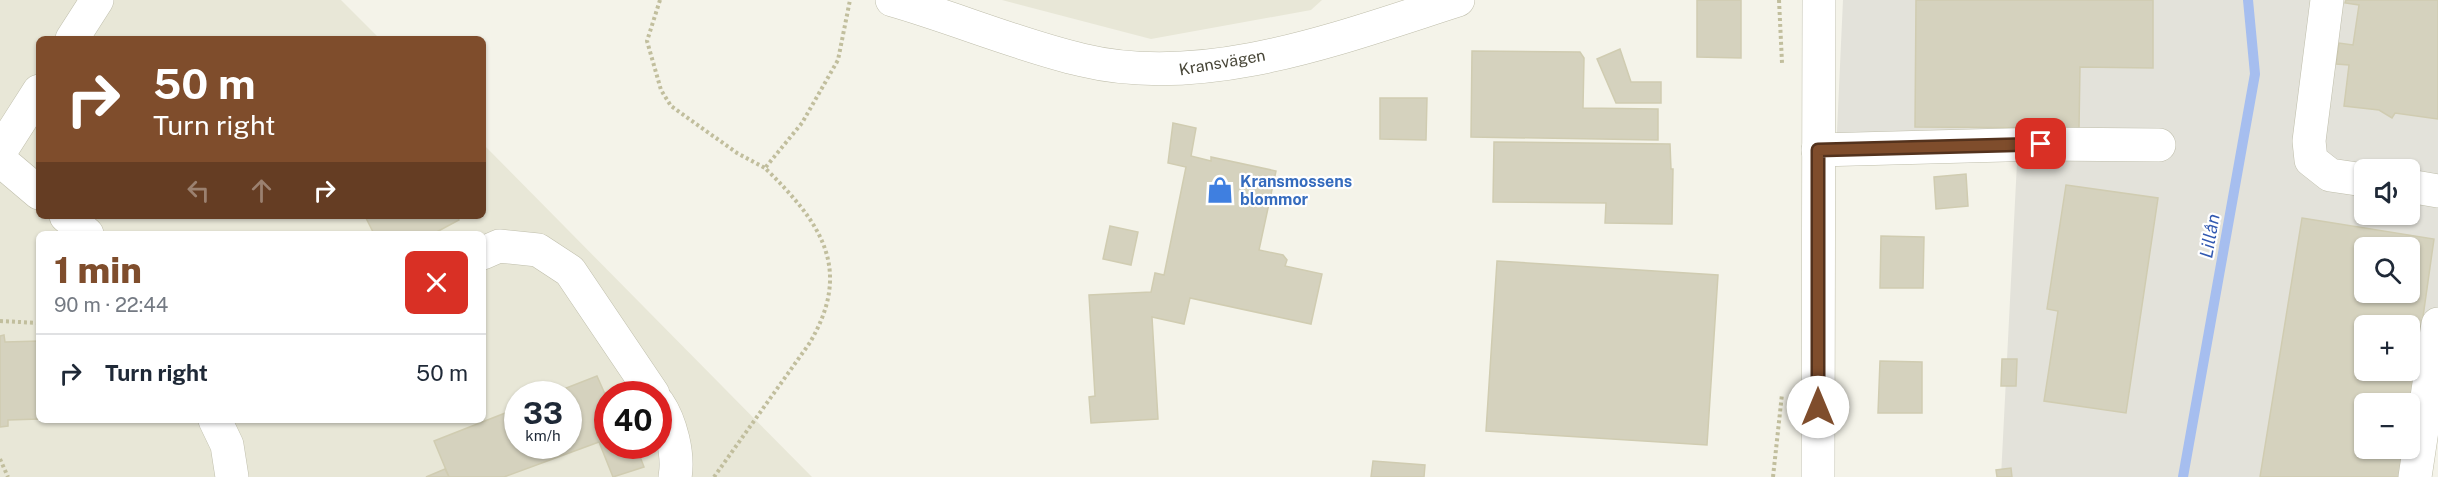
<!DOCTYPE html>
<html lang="en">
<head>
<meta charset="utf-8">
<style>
  body { margin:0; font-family:"Public Sans",sans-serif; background:#f2f2f3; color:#1f2937; height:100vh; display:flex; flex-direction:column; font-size:22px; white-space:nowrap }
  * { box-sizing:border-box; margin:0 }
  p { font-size:20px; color:#747a83 }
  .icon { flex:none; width:33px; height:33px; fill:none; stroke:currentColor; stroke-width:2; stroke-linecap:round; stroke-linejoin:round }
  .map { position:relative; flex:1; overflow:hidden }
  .side { position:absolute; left:36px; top:231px; width:450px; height:192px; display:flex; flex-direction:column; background:#fff; border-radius:9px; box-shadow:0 2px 4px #0004 }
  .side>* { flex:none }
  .banner { position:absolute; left:36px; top:36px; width:450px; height:183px; border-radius:9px; box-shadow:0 2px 4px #0004; background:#7f4d2c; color:#fff; overflow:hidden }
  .fabs { position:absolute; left:2354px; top:159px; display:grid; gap:12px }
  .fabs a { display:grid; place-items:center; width:66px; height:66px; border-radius:9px; background:#fff; box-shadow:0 2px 4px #0004; font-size:30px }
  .speed { position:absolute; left:504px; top:381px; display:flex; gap:12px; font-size:30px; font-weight:700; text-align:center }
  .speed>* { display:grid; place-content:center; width:78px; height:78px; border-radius:50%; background:#fff; box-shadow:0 2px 4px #0004; line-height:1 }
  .speed small { font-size:15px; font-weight:400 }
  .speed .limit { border:9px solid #d22; background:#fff; color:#111 }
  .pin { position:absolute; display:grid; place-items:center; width:51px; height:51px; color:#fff; margin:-26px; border-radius:12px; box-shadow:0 3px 9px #0006 }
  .me { position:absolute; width:66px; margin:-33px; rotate:0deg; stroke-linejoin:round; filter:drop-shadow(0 0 4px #0008) }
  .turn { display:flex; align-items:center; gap:21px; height:126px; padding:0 18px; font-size:27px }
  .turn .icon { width:78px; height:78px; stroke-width:2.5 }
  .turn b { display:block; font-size:42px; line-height:51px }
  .lanes { display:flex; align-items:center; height:57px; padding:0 18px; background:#0003; justify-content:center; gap:30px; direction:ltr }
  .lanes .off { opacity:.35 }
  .round { display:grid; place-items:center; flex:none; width:63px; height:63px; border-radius:9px; background:#f2f2f3 }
  .overview { display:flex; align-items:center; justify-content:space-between; height:102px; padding:0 18px }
  h1 { font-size:36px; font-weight:800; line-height:45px; color:#7f4d2c }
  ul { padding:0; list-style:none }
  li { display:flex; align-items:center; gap:18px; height:78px; padding:0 18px; border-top:2px solid #e0e1e3 }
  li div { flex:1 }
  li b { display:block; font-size:22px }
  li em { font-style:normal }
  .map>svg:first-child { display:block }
</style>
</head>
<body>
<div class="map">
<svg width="2438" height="477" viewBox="0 0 2438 477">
  <rect width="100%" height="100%" fill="#f4f3e9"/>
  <!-- residential -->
  <g fill="#e8e7d7" fill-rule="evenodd">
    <path d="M0 0H341L380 39H39V216H483V144L812 477H0ZM39 234H483V420H39ZM518 394H568V446H518ZM608 394H658V446H608Z"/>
    <polygon points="1002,0 1322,0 1311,10 1151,39"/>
  </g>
  <!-- industrial -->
  <path fill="#e3e2da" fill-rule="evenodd" d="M1843 0H2438V418L2429 477H2001L2018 143 1836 153ZM2364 170H2409V214H2364ZM2364 248H2409V292H2364ZM2364 326H2409V370H2364ZM2364 404H2409V448H2364Z"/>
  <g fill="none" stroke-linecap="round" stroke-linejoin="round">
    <!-- stream -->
    <polyline stroke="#a6beef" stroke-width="10" points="2183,477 2255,74 2248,0"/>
  </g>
  <!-- building -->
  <g fill="#d5d2be" stroke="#d0ccb1" stroke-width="1.5" fill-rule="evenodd">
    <polygon points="1697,0 1741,0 1741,58 1697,57"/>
    <polygon points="1916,0 2153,0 2153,68 2080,67 2079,128 1915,127"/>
    <polygon points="2346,0 2438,0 2438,119 2395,113 2392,118 2379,110 2344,106 2349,65 2336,64 2339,43 2353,45 2359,5 2345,3"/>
    <polygon points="1620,49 1631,82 1661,82 1661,103 1616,103 1597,59"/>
    <polygon points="1472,51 1580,52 1584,58 1583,108 1658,109 1658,140 1471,137"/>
    <polygon points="1380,98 1427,98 1426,140 1380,139"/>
    <polygon points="1173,123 1196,128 1191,156 1211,161 1211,157 1276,171 1259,250 1283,255 1287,260 1285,266 1322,274 1311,324 1190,298 1184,324 1152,317 1158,419 1091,423 1089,397 1095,396 1089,295 1151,292 1155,273 1164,275 1186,167 1168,163"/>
    <polygon points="1494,142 1670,144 1671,169 1673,169 1672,224 1605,223 1606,203 1493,202"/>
    <polygon points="1966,174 1968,206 1936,209 1934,177"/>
    <polygon points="2066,185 2158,198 2126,413 2044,401 2058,311 2047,309"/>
    <polygon points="365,216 457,216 459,220 433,234 374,234"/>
    <path d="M2302 218 2434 239 2409 416V404H2364V448H2404L2400 477H2260ZM2364 248H2409V292H2364ZM2364 326H2409V370H2364Z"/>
    <polygon points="1110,226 1138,232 1131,265 1103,259"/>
    <polygon points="1881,236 1924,237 1923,288 1880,288"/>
    <polygon points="1497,261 1718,275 1707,445 1486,431"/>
    <polygon points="4,335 5,342 39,341 39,419 8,420 8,426 0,427 0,336"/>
    <polygon points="2002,359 2017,359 2016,386 2001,386"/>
    <polygon points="1880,361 1922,362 1922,413 1878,413"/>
    <polygon points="597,376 608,401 608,446 636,446 644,467 613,477 599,442 504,477 449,477 434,441 518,408 518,446 568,446 568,394 551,394"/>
    <polygon points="1373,461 1425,465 1424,477 1371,477"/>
    <polygon points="2011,468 2012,477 1997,477 1996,470"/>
    <polygon points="445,469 449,477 426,477"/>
  </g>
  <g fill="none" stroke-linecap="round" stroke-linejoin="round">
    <defs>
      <g id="minor">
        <path d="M892 0C955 18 1018 45 1082 60 1205 90 1342 37 1458 0"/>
        <polyline points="2327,0 2309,141 2311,160 2330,175 2364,180"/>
        <polyline points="72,39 97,0"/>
        <polyline points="1818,150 2041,144 2159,145"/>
        <polyline points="0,152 39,91"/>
        <polyline points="0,160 39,193"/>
        <polyline points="2409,186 2438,191"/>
        <polyline points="66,216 87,234"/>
        <polyline points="483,253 499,246 538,250 570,271 653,394"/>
        <path d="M658 403C671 422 679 455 675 477"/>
        <polyline points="215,420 227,445 232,477"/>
        <polyline points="1818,477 1819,0"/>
        <polyline points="2415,477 2438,324"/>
      </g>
    </defs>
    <!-- minor casing -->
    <use href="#minor" stroke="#bfbeab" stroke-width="34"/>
    <!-- path -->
    <g stroke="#c1be9d" stroke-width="4" stroke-dasharray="3 3" stroke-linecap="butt">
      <polyline points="660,0 647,41 661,90 671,106 737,153 765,168"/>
      <polyline points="1779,0 1782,63"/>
      <polyline points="0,321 39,323"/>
      <polyline points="0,459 8,477"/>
      <path d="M714 477 809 344C854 269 821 223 765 168L802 123 838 60 850 0"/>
      <polyline points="1773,477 1782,394"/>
    </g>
    <!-- minor -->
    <use href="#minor" stroke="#fff" stroke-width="33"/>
  </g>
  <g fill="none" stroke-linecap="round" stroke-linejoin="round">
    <defs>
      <polyline id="route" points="1818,407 1818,150 2041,144"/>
    </defs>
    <!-- route casing -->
    <use href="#route" stroke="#53321d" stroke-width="15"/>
    <!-- route -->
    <use href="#route" stroke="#7f4d2c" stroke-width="10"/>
  </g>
  <!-- icons -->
  <defs>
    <symbol id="shop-bare" viewBox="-9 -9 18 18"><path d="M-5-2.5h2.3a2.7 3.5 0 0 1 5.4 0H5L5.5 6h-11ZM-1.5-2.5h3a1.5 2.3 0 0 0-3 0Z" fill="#3f7fe0" stroke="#fff" stroke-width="2.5" paint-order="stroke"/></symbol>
  </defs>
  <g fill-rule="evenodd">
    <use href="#shop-bare" x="1201" y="171" width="38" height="38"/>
  </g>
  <g text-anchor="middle" stroke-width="4.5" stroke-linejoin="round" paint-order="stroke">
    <!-- street labels -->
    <g font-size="16" fill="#474537" stroke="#fff">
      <text transform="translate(1222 62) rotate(-10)" y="6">Kransvägen</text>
    </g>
    <!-- shop labels -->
    <g font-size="16" font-weight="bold" fill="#366cbe" stroke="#fff" text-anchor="start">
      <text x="1240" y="187">Kransmossens<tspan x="1240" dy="18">blommor</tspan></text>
    </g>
    <!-- water labels -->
    <g font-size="18" font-style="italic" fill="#3259b1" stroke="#fff">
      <text transform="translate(2210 236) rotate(-80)" y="6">Lillån</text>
    </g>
  </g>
</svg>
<div class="fabs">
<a><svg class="icon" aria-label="sound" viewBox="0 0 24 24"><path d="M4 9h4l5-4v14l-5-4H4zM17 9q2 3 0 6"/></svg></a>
<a><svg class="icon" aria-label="search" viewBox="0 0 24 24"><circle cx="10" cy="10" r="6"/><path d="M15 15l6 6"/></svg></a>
<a>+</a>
<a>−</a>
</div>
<div class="speed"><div>33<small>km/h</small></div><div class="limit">40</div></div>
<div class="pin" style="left:2041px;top:144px;background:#d93025"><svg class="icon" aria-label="arrive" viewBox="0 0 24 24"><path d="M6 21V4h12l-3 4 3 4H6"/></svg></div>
<svg class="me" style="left:1818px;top:407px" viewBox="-20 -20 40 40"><circle r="19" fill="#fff"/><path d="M0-13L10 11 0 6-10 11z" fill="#7f4d2c"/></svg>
<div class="banner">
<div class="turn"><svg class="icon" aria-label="right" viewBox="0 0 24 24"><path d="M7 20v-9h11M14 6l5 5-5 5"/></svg><div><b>50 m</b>Turn right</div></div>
<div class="lanes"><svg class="icon off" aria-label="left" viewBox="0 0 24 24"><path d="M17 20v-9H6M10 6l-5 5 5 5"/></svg><svg class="icon off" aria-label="ahead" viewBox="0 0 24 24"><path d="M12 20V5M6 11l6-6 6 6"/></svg><svg class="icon" aria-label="right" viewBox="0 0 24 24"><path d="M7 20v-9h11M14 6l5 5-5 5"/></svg></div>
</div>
<section class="side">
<div class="overview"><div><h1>1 min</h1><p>90 m · 22:44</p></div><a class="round" style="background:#d93025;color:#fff"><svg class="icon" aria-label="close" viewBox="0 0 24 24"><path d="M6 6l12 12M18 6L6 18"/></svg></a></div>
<ul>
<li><svg class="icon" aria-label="right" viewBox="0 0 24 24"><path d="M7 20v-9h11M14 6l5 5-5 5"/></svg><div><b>Turn right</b></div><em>50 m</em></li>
</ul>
</section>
</div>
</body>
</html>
